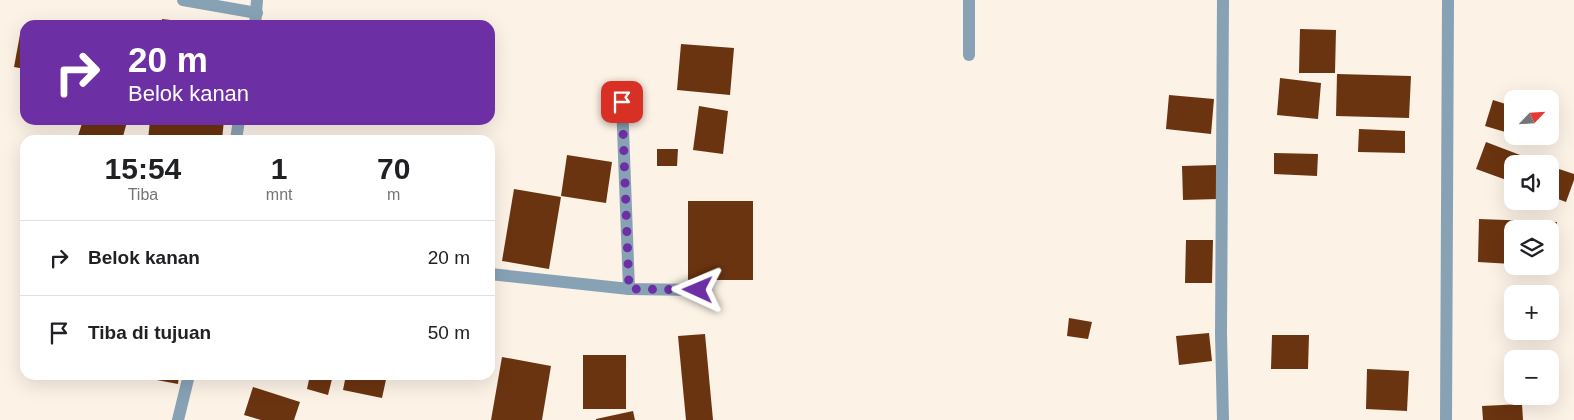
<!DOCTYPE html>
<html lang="id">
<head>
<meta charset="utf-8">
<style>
  body { margin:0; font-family:Arial,sans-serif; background:#f2f2f2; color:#202124; height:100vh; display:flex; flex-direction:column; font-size:19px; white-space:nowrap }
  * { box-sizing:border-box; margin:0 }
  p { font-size:16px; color:#757577 }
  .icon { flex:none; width:28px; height:28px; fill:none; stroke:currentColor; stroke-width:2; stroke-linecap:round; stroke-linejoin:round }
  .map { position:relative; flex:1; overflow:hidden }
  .drawer { position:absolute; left:20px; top:135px; width:475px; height:245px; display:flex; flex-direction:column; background:#fff; border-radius:15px; box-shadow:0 5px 20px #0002 }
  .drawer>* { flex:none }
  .top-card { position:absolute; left:20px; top:20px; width:475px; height:105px; border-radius:15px; box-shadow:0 5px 20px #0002; background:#6d2fa4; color:#fff; overflow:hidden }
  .needle { width:32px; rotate:65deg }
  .buttons { position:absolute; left:1504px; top:90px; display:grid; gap:10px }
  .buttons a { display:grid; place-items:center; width:55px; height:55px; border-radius:10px; background:#fff; box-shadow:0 5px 20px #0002; font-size:25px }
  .pin { position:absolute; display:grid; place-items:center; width:42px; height:42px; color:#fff; margin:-21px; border-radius:10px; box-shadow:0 2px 8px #0006 }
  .me { position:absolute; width:55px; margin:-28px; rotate:271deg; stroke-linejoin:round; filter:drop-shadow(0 0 4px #0008) }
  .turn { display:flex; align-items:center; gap:18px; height:105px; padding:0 25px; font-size:22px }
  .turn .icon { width:65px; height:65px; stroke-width:2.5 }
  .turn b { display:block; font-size:35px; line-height:42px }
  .eta { display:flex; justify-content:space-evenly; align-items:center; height:85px; text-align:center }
  .eta b { font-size:30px; font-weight:800; line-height:35px }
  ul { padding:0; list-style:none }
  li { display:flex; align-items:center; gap:15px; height:75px; padding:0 25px; border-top:1px solid #e0e0e0 }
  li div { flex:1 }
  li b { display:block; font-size:19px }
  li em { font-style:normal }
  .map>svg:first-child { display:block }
</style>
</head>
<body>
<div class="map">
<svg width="1574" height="420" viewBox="0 0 1574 420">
  <rect width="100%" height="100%" fill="#fcf2e6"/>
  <!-- building -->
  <g fill="#6b3410">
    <polygon points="162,19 206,24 206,25 161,25"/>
    <polygon points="21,29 25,30 25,69 14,67"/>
    <polygon points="1300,29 1336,30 1335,73 1299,73"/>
    <polygon points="681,44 734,48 730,95 677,90"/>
    <polygon points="1337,74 1411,76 1409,118 1336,116"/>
    <polygon points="1280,78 1321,83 1318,119 1277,115"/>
    <polygon points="1169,95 1214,99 1211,134 1166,129"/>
    <polygon points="1493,100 1512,106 1512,134 1485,126"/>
    <polygon points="699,106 728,111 723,154 693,150"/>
    <polygon points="83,120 121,120 127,122 122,140 90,140 78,136"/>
    <polygon points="150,120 224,120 222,140 148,140"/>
    <polygon points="1359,129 1405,131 1405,153 1358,152"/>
    <polygon points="1521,136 1546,136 1544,143"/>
    <polygon points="1486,142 1544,164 1512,164 1512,182 1476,169"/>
    <polygon points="657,149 678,149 677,166 657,166"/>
    <polygon points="1274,153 1318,154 1317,176 1274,174"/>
    <polygon points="567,155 612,162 606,203 561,196"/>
    <polygon points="1217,165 1218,199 1183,200 1182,166"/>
    <polygon points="1550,166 1574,174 1574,180 1566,202 1550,196"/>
    <polygon points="514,189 561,197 549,269 502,261"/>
    <rect x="688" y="201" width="65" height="79"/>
    <polygon points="1479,219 1557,222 1555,266 1550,266 1550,229 1512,229 1512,264 1478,262"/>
    <polygon points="1186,240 1213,240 1212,283 1185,283"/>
    <polygon points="1069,318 1092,322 1088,339 1067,336"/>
    <polygon points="1209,333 1212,361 1179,365 1176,336"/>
    <polygon points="705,334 713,420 686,420 678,336"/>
    <polygon points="1272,335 1309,335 1308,369 1271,369"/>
    <rect x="583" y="355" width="43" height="54"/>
    <polygon points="502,357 551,366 542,420 491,420"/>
    <polygon points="1367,369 1409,371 1407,411 1366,409"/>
    <polygon points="130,375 179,375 178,384"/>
    <polygon points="279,375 300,375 299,380"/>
    <polygon points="310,375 333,375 328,395 307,389"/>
    <polygon points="346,375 387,375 382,398 343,390"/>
    <polygon points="253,387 300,402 294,420 261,420 244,415"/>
    <polygon points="1522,404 1523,420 1483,420 1482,406"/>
    <polygon points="633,411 635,420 596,420 596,419"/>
  </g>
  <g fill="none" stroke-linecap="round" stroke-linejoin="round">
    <!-- street -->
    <g stroke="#88a2b5" stroke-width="12">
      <polyline points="183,0 257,13"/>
      <polyline points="255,25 257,0"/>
      <polyline points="969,55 969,0"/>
      <polyline points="622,102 629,289"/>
      <polyline points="236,140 239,120"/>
      <polyline points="490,274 629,289 697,290"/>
      <polyline points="178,420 189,375"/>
      <polyline points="1223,420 1221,334 1223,0"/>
      <polyline points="1446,420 1448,0"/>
    </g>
  </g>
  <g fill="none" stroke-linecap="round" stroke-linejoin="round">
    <!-- route -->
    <polyline stroke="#6d2fa4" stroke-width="9" stroke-dasharray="0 16.2" points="622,102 629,289 698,290"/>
  </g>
</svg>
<div class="buttons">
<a><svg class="needle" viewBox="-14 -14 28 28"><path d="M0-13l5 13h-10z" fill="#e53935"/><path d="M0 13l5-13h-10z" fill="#757577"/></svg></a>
<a><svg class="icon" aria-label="sound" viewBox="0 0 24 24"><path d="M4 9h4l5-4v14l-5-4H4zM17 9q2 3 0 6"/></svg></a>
<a><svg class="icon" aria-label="layers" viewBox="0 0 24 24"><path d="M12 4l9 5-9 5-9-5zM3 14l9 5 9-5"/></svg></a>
<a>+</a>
<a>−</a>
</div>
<div class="pin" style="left:622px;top:102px;background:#d93025"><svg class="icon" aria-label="arrive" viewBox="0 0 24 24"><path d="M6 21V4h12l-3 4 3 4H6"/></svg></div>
<svg class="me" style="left:698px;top:290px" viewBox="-20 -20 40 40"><path d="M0-17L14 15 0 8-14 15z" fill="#6d2fa4" stroke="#fff" stroke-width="4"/></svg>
<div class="top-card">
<div class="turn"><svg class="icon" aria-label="right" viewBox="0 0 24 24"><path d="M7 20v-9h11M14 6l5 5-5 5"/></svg><div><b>20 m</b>Belok kanan</div></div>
</div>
<section class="drawer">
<div class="eta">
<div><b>15:54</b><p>Tiba</p></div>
<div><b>1</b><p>mnt</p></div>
<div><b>70</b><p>m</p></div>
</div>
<ul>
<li><svg class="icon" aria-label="right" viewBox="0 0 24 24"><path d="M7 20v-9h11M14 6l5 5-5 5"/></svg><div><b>Belok kanan</b></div><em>20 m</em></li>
<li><svg class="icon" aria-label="arrive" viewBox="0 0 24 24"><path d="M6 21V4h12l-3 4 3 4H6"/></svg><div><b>Tiba di tujuan</b></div><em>50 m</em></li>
</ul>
</section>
</div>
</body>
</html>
